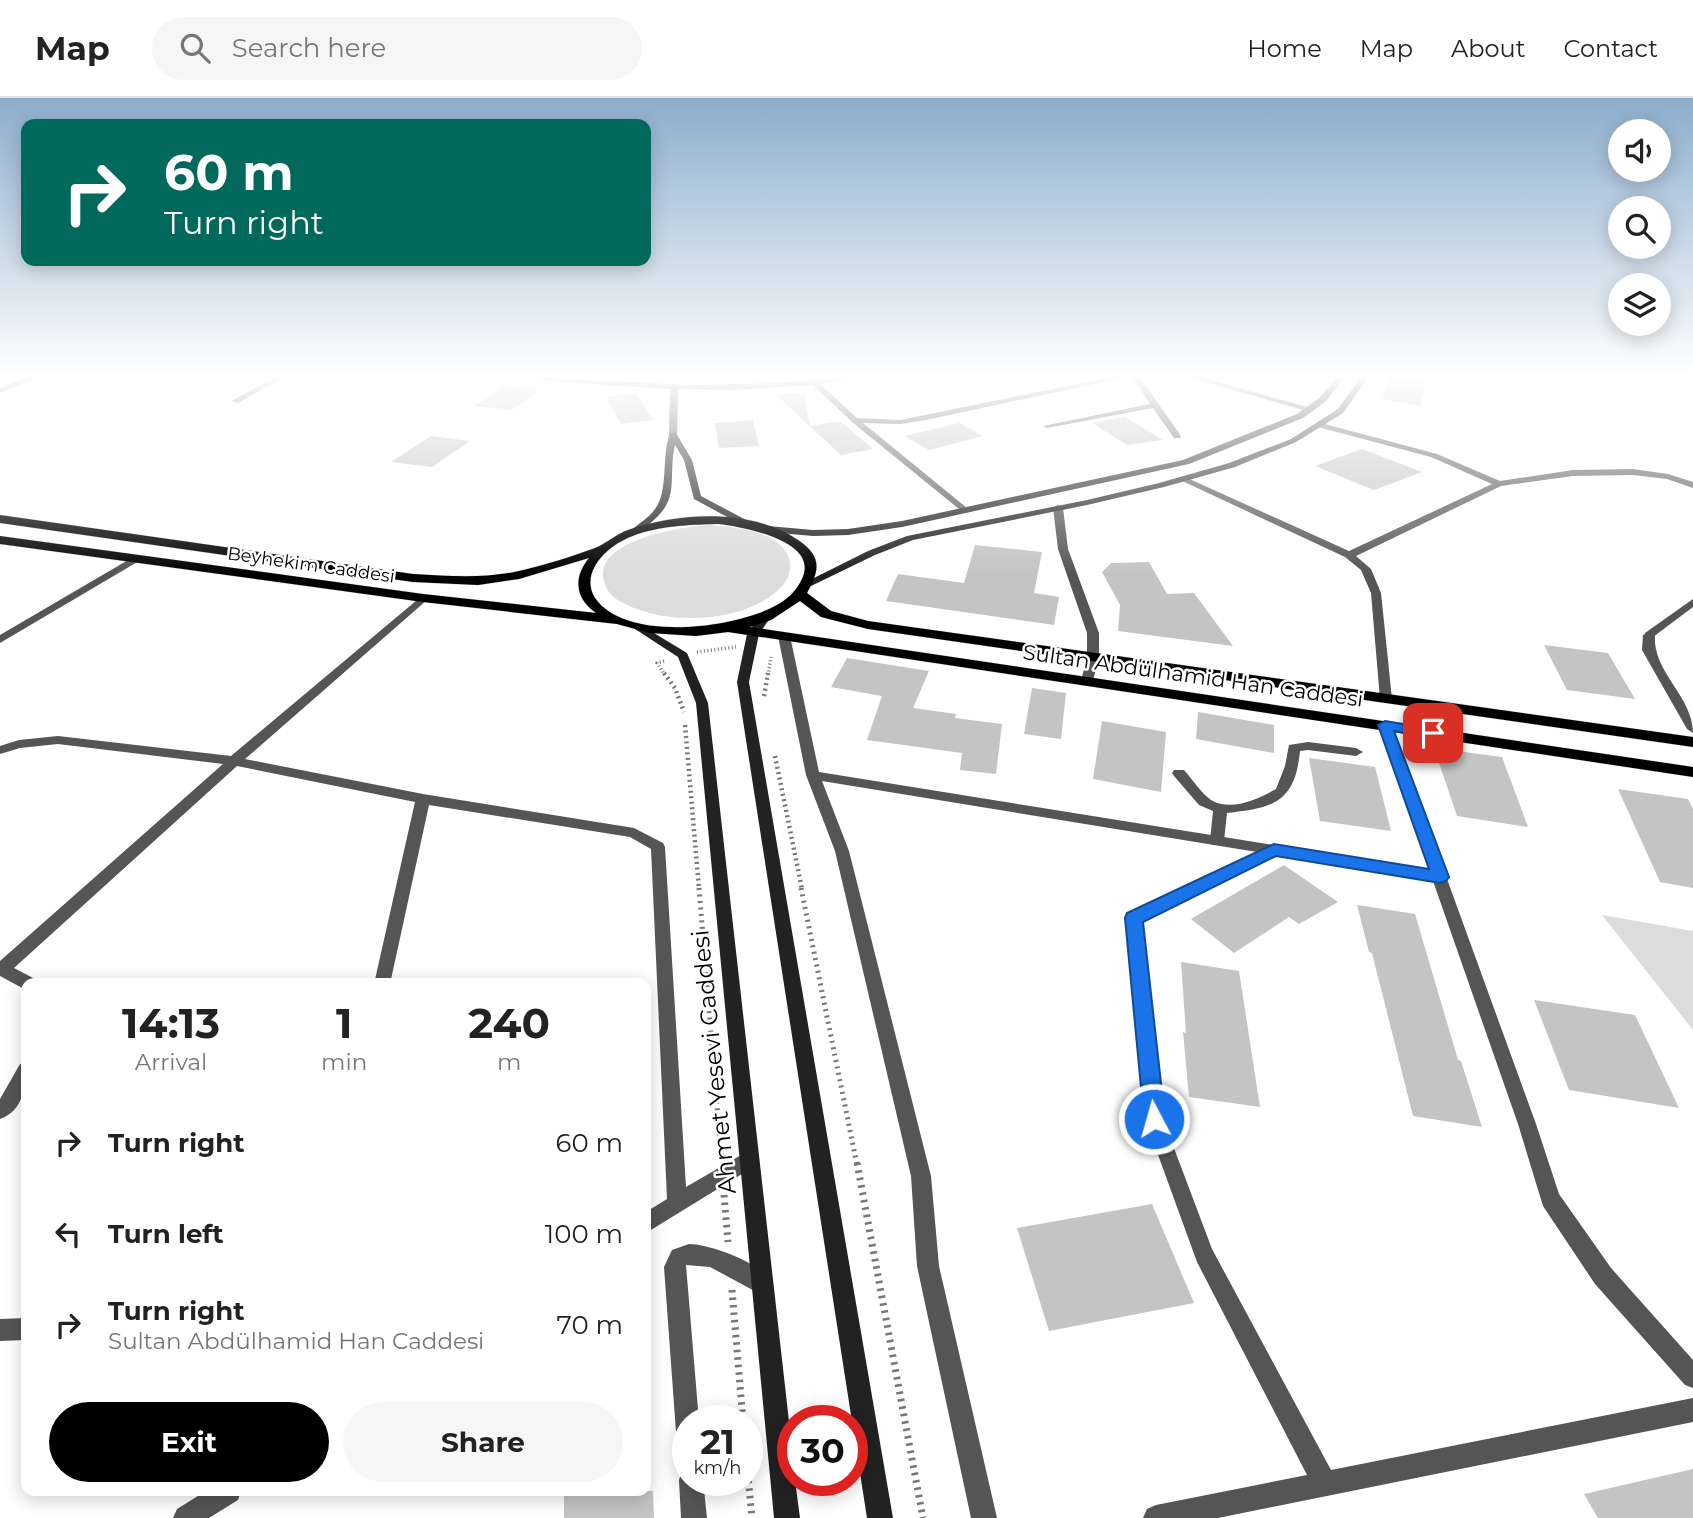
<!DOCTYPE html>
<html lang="en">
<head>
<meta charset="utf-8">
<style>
  body { margin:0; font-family:Montserrat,sans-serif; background:#f6f6f6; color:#222; height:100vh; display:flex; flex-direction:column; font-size:26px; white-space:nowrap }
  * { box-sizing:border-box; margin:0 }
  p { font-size:23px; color:#767676 }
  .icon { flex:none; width:38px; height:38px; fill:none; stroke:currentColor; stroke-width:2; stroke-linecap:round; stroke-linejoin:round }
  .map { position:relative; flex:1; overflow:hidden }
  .details { position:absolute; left:21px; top:880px; width:630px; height:518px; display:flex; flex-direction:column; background:#fff; border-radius:14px; box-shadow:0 4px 18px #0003 }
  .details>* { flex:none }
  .hud { position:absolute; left:21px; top:21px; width:630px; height:147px; border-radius:14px; box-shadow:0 4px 18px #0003; background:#00695c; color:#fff; overflow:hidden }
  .buttons { position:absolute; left:1608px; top:21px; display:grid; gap:14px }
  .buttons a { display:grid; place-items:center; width:63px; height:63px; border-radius:50%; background:#fff; box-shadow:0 4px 18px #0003; font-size:35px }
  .speed { position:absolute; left:672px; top:1307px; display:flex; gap:14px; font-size:35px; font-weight:700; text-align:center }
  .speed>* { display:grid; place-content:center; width:91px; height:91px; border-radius:50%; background:#fff; box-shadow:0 4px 18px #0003; line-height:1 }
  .speed small { font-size:18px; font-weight:400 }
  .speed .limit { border:10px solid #d22; background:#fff; color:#111 }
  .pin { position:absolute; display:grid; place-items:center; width:60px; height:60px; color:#fff; margin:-30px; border-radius:14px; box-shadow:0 4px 10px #0006 }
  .me { position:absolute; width:77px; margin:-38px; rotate:354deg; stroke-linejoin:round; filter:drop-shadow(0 0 5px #0008) }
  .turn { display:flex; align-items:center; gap:24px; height:147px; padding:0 28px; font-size:32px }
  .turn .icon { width:91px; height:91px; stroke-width:2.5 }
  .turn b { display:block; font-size:49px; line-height:60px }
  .eta { display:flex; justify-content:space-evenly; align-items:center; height:119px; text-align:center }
  .eta b { font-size:42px; font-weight:700; line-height:49px }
  .button { display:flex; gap:14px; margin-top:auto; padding:14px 28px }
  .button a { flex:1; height:80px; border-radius:42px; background:#000; color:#fff; font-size:28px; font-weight:700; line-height:80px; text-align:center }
  .button a+a { background:#f6f6f6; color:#222 }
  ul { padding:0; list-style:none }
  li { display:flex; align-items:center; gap:21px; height:91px; padding:0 28px }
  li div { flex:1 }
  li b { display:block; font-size:26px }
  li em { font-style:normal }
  header { display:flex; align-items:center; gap:42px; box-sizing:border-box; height:98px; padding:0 35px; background:#fff; border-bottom:2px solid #e0e0e0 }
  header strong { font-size:33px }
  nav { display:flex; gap:38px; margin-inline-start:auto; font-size:24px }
  .search { width:490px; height:63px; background:#f6f6f6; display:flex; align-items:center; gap:18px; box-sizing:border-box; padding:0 24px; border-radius:38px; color:#767676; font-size:26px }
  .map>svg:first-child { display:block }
</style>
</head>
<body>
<header>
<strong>Map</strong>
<div class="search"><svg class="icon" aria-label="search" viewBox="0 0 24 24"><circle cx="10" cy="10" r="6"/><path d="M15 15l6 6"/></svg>Search here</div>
<nav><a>Home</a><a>Map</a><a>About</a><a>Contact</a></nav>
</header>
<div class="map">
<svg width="1693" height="1420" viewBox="0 0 1693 1420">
  <rect width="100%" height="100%" fill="#fff"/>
  <!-- green -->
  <g fill="#dcdcdc">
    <path d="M708 427C733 429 784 432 790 464 791 472 789 481 782 488 750 523 679 527 637 511 626 507 612 501 607 491 582 443 681 429 708 427Z"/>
    <polygon points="1602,817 1693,833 1693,932"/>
  </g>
  <!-- building -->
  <g fill="#c4c4c4">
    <polygon points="1391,278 1427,282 1420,308 1382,301"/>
    <polygon points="505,288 540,291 512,312 475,308"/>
    <polygon points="636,295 653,322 621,326 606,299"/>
    <polygon points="804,295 810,328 840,323 873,351 841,357 775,296"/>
    <polygon points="1125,319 1163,342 1127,347 1092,325"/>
    <polygon points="753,322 759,348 719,350 715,325"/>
    <polygon points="959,325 983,338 929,352 905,338"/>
    <polygon points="431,338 470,343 432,369 391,364"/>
    <polygon points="1362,351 1422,374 1374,392 1315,368"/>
    <polygon points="975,447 1042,454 1034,495 1059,499 1054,527 886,503 898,476 964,485"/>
    <polygon points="1149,464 1167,496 1194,495 1233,548 1118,533 1120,507 1102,474 1111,465"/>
    <polygon points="1544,547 1608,555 1635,601 1567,592"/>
    <polygon points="847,560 929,573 913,610 956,616 955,620 1002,626 996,676 960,672 962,655 867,642 882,598 831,589"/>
    <polygon points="1032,590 1066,595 1061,641 1024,636"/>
    <polygon points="1198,614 1274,627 1274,655 1196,641"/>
    <polygon points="1102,623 1166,634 1161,694 1093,681"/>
    <polygon points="1434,650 1502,659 1528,729 1457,718"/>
    <polygon points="1309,660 1375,669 1391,733 1320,723"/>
    <polygon points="1618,691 1688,701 1693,711 1693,790 1660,784"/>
    <polygon points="1284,767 1338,804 1299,826 1289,819 1234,855 1191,821"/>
    <polygon points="1357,807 1415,816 1458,962 1461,963 1482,1029 1413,1018 1372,855 1369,854"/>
    <polygon points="1181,864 1239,873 1260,1009 1189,999 1183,934 1186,935"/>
    <polygon points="1534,902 1635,917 1679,1010 1569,992"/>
    <polygon points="1152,1106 1194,1205 1049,1233 1017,1130"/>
    <polygon points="1693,1371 1693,1420 1598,1420 1584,1396"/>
    <polygon points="564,1393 653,1393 654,1420 564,1420"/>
  </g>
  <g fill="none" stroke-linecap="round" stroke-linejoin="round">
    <defs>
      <path id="primary" d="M0 417 413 476C448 478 484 481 519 473 544 467 571 459 595 450 606 446 616 436 628 432 679 414 751 410 798 442 822 458 820 472 807 495L831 513 868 523 1693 639V649L868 531 821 519 800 503 771 522 750 529 1693 669V679L728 534 696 538 650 535 617 526 423 504 0 446V438L423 496 596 515C575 500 573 480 589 460L519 481 478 487 413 484 0 425ZM719 426C743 429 823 443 801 483 795 494 787 502 775 508 735 530 626 545 595 500 589 491 589 479 594 470 617 428 678 427 719 426Z"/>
    </defs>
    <!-- primary casing -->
    <use href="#primary" stroke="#dbdbdb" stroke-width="1"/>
    <!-- path-far3 -->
    <g stroke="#777" stroke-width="3.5" stroke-dasharray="1 2.5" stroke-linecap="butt">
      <polyline points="697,554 736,549"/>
      <polyline points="664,563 657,565 665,577"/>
      <polyline points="768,577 771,559"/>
    </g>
    <!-- path-far2 -->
    <g stroke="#777" stroke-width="4.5" stroke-dasharray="2 3.5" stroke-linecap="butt">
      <polyline points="664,575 675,590 684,614"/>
      <polyline points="764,598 768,575"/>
      <polyline points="685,627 699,791"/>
      <polyline points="775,658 802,791"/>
    </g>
    <!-- path-far1 -->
    <g stroke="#777" stroke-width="5" stroke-dasharray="2 4.5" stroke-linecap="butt">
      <polyline points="699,790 721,1057"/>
      <polyline points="801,790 857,1067"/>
    </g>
    <!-- path -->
    <g stroke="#777" stroke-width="7" stroke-dasharray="2.5 5" stroke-linecap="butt">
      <polyline points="857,1065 923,1420"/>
      <polyline points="724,1097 728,1144"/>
      <polyline points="732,1192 743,1323"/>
      <polyline points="747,1368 752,1420"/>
    </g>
    <!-- service -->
    <g fill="#555" fill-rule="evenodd">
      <polygon points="277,278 286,278 238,305 231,303"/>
      <polygon points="1132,278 1139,278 1181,338 1180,340 1174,340 1153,310 1047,330 1043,328 1150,306"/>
      <path d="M1308 644 1356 650 1363 654 1356 658 1308 652 1300 653C1295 705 1273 710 1227 715L1224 743 1222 747H1212L1210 743 1213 713 1199 707 1174 678 1172 675 1174 672H1184C1192 681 1201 695 1211 702 1231 714 1258 701 1276 691L1285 668 1289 647Z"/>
      <path d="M689 1146C710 1146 765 1166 773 1186L770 1194 762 1197 710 1169 686 1167 699 1323H688V1346L680 1342 676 1334 664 1169 672 1152Z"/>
      <polygon points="688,1371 688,1382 703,1382 707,1420 681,1420 679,1382 682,1373"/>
    </g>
    <!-- minor -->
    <g fill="#555" fill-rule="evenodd">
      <polygon points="30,278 40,278 0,295 0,290"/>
      <polygon points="513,278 690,287 776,285 866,278 820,286 857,320 900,322 1117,278 1132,278 926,322 900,326 863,325 967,410 967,414 964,415 852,324 813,287 733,292 678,291 677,337 673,339 669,337 670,291 559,284"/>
      <polygon points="1183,278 1196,278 1314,311 1307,313"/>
      <polygon points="1321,325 1437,356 1500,383 1573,372 1633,371 1668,376 1693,384 1693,390 1667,381 1633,377 1573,378 1501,388 1356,458 1371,471 1381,495 1392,601 1386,605 1380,601 1371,495 1361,472 1345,459 1178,381 1185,379 1349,453 1492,386 1431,359 1318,329 1318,325"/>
      <polygon points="1058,407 1063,410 1068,451 1099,535 1099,559 1093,583 1087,587 1081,583 1087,559 1087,535 1058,451 1053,410"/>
      <polygon points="135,458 140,461 139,463 0,545 0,537"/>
      <polygon points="423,497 428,500 427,502 245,661 423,696 634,730 663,745 665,749 686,1089 748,1053 755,1056 758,1062 755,1068 646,1135 646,1114 667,1101 651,751 630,739 429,707 390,886 374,886 415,704 237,668 14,870 35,881 37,886 26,886 26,892 0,878 0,863 223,666 58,646 20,650 0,656 0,648 19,642 58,638 231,658"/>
      <path d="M1649 534 1655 537C1652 574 1693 598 1693 635L1687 631 1642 552 1643 537Z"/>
      <polygon points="784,535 790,538 819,674 1429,772 1379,627 1385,623 1389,624 1449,779 1447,781 1536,1026 1559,1096 1611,1170 1693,1262 1693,1290 1685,1287 1595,1186 1543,1108 1518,1026 1433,783 1276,757 1142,823 1163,1021 1212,1151 1331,1372 1693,1300 1693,1324 1218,1420 1143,1420 1147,1411 1156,1407 1307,1377 1197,1164 1145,1021 1126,820 1128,816 1257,754 822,683 849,753 931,1078 939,1168 997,1420 971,1420 917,1168 911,1078 835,753 806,677 778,538"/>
      <path d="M26 964C27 985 24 1013 0 1021V1001L20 966Z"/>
      <polygon points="26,1220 26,1242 0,1243 0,1221"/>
      <polygon points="206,1393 241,1393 238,1402 209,1420 173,1420 177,1411"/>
    </g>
    <!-- tertiary -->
    <polygon fill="#555" fill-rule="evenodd" points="1693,501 1693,509 1653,539 1645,539 1645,535"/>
    <!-- secondary -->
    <g fill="#222" fill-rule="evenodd">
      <polygon points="1339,278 1346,278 1325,304 1303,320 1189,366 902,429 848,437 813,438 768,434 763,431 768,428 813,432 848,431 902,423 1183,362 1297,316 1319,300"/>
      <polygon points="1362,278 1369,278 1343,315 1296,344 1235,369 1164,389 1087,407 913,442 875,457 811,488 807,489 802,486 868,453 907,438 1087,402 1159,385 1229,365 1291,341 1338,311"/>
      <path d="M670 335H676L692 362 701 398 748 423V427H742L694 401 684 362 675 347C667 383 682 401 648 427 642 433 638 438 630 437V433C638 426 649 420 655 411 669 393 661 358 670 335Z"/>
      <polygon points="764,517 770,520 759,536 749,584 893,1420 867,1420 737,584 747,536 760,518"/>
      <polygon points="639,526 687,555 708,605 793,1359 793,1382 795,1382 800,1420 774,1420 696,605 678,559 635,531 635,527"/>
    </g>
    <!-- primary -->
    <use href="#primary" fill="#000" fill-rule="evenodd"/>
  </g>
  <!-- sky -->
  <linearGradient id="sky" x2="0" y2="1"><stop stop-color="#8cadcc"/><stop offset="0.58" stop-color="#fff"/><stop offset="1" stop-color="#fff" stop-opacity="0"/></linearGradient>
  <rect width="1693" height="477" fill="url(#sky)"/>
  <!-- route -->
  <polygon fill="#1a73e8" stroke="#114b97" stroke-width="2" points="1385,623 1433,631 1440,635 1433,640 1394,633 1449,779 1446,783 1440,785 1276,758 1143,824 1165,1021 1162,1028 1154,1031 1147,1028 1144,1021 1125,820 1127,815 1274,746 1429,771 1378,627"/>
  <g text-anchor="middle" stroke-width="5" stroke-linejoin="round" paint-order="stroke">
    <!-- far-street labels -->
    <g font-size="18" fill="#000" stroke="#fff">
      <text transform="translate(311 467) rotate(8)" y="6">Beyhekim Caddesi</text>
    </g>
    <!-- street labels -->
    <g font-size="21" fill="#000" stroke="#fff">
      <text transform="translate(1193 578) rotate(8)" y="7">Sultan Abdülhamid Han Caddesi</text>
    </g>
    <!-- near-street labels -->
    <g font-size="24" fill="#000" stroke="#fff">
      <text transform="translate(714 964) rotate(-96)" y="8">Ahmet Yesevi Caddesi</text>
    </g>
  </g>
</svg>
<div class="buttons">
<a><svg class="icon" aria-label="sound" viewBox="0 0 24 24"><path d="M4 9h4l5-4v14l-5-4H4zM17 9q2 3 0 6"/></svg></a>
<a><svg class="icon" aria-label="search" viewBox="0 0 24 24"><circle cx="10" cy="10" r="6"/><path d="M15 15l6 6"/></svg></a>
<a><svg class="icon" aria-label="layers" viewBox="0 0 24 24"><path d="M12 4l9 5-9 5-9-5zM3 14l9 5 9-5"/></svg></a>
</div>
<div class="speed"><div>21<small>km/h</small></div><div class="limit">30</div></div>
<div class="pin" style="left:1433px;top:635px;background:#d93025"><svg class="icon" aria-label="arrive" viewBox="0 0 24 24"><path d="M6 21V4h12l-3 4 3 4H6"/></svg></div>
<svg class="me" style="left:1154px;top:1021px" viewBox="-20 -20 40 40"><circle r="17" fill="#1a73e8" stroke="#fff" stroke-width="3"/><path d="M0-11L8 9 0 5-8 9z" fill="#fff"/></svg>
<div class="hud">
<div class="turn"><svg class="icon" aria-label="right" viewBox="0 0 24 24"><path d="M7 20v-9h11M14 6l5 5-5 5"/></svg><div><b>60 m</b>Turn right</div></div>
</div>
<section class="details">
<div class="eta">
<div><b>14:13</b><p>Arrival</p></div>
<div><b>1</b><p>min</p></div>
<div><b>240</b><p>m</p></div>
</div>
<ul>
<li><svg class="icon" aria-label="right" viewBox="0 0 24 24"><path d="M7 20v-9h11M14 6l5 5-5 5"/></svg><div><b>Turn right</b></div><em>60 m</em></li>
<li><svg class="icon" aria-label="left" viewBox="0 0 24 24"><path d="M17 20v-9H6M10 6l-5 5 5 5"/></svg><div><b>Turn left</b></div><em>100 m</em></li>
<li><svg class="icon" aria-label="right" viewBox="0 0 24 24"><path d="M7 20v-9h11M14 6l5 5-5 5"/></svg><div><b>Turn right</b><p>Sultan Abdülhamid Han Caddesi</p></div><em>70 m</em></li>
</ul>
<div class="button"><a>Exit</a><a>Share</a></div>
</section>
</div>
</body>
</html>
